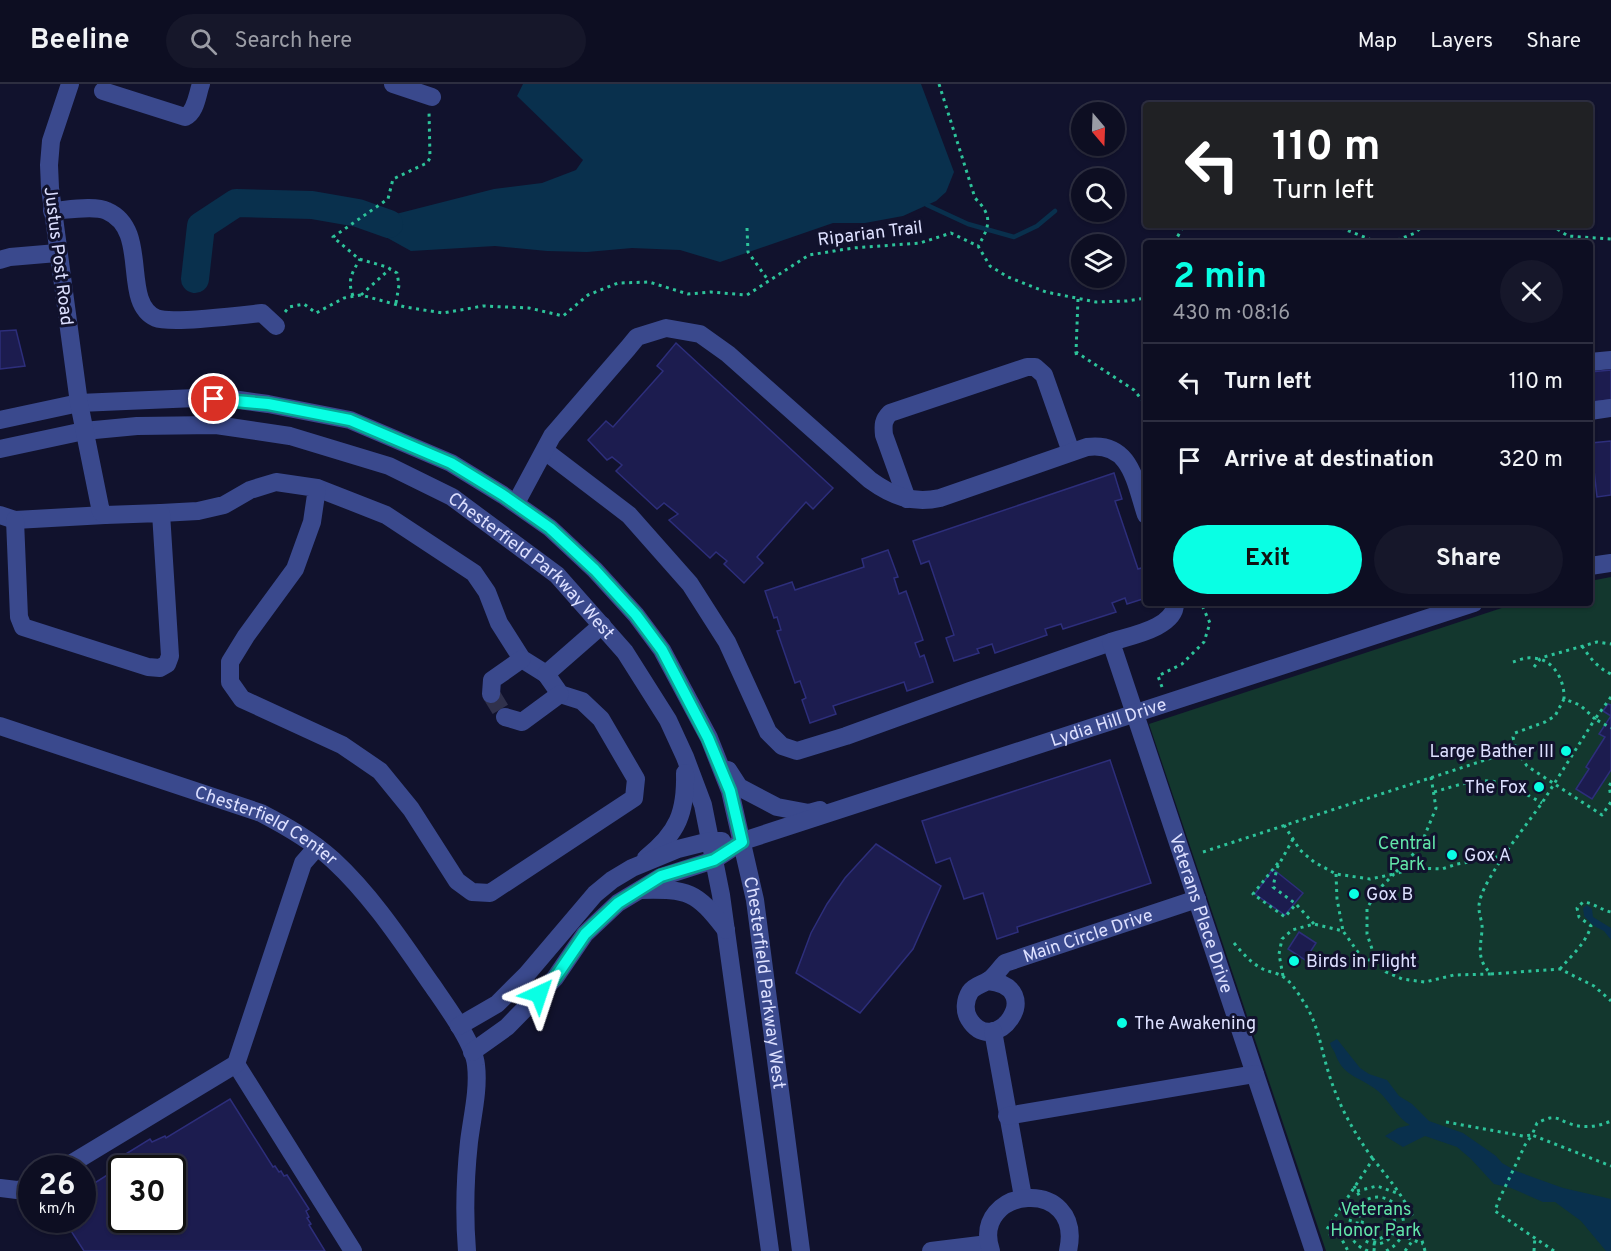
<!DOCTYPE html>
<html lang="en">
<head>
<meta charset="utf-8">
<style>
  body { margin:0; font-family:Overpass,sans-serif; background:#16172a; color:#f1f3f6; height:100vh; display:flex; flex-direction:column; font-size:22px; white-space:nowrap }
  * { box-sizing:border-box; margin:0 }
  p { font-size:20px; color:#9a9ca5 }
  .icon { flex:none; width:33px; height:33px; fill:none; stroke:currentColor; stroke-width:2; stroke-linecap:round; stroke-linejoin:round }
  .map { position:relative; flex:1; overflow:hidden }
  .side { position:absolute; left:1143px; top:156px; width:450px; height:366px; display:flex; flex-direction:column; background:#0d0e22; border-radius:6px; box-shadow:0 2px 4px #0004,0 0 0 2px #2d2e40 }
  .side>* { flex:none }
  .hud { position:absolute; left:1143px; top:18px; width:450px; height:126px; border-radius:6px; box-shadow:0 2px 4px #0004,0 0 0 2px #2d2e40; background:#202124; color:#fff; overflow:hidden }
  .needle { width:39px; rotate:161deg }
  .fabs { position:absolute; left:1071px; top:18px; display:grid; gap:12px }
  .fabs a { display:grid; place-items:center; width:54px; height:54px; border-radius:50%; background:#0d0e22; box-shadow:0 2px 4px #0004,0 0 0 2px #2d2e40; font-size:30px }
  .speed { position:absolute; left:18px; top:1071px; display:flex; gap:12px; font-size:30px; font-weight:700; text-align:center }
  .speed>* { display:grid; place-content:center; width:78px; height:78px; border-radius:50%; background:#0d0e22; box-shadow:0 2px 4px #0004,0 0 0 2px #2d2e40; line-height:1 }
  .speed small { font-size:15px; font-weight:400 }
  .speed .limit { border:3px solid #111; border-radius:9px; background:#fff; color:#111 }
  .pin { position:absolute; display:grid; place-items:center; width:51px; height:51px; color:#fff; margin:-26px; border:3px solid #fff; border-radius:50%; box-shadow:0 2px 6px #0007 }
  .me { position:absolute; width:66px; margin:-33px; rotate:42deg; stroke-linejoin:round; filter:drop-shadow(0 0 4px #0008) }
  .turn { display:flex; align-items:center; gap:21px; height:126px; padding:0 30px; font-size:27px }
  .turn .icon { width:78px; height:78px; stroke-width:2.5 }
  .turn b { display:block; font-size:42px; line-height:51px }
  .round { display:grid; place-items:center; flex:none; width:63px; height:63px; border-radius:32px; background:#16172a }
  .overview { display:flex; align-items:center; justify-content:space-between; height:102px; padding:0 30px }
  h1 { font-size:36px; font-weight:700; line-height:45px; color:#09ffe4 }
  .cta { display:flex; gap:12px; margin-top:auto; padding:12px 30px }
  .cta a { flex:1; height:69px; border-radius:36px; background:#09ffe4; color:#111; font-size:24px; font-weight:700; line-height:69px; text-align:center }
  .cta a+a { background:#16172a; color:#f1f3f6 }
  ul { padding:0; list-style:none }
  li { display:flex; align-items:center; gap:18px; height:78px; padding:0 30px; border-top:2px solid #2d2e40 }
  li div { flex:1 }
  li b { display:block; font-size:22px }
  li em { font-style:normal }
  header { display:flex; align-items:center; gap:36px; box-sizing:border-box; height:84px; padding:0 30px; background:#0d0e22; border-bottom:2px solid #2d2e40 }
  header strong { font-size:28px }
  nav { display:flex; gap:33px; margin-inline-start:auto; font-size:21px }
  .search { width:420px; height:54px; background:#16172a; display:flex; align-items:center; gap:15px; box-sizing:border-box; padding:0 21px; border-radius:33px; color:#9a9ca5; font-size:22px }
  .map>svg:first-child { display:block }
</style>
</head>
<body>
<header>
<strong>Beeline</strong>
<div class="search"><svg class="icon" aria-label="search" viewBox="0 0 24 24"><circle cx="10" cy="10" r="6"/><path d="M15 15l6 6"/></svg>Search here</div>
<nav><a>Map</a><a>Layers</a><a>Share</a></nav>
</header>
<div class="map">
<svg width="1611" height="1167" viewBox="0 0 1611 1167">
  <rect width="100%" height="100%" fill="#11122d"/>
  <!-- green -->
  <polygon fill="#13372e" points="1611,493 1611,1167 1326,1167 1149,640 1517,519 1590,519 1590,497"/>
  <!-- water -->
  <g fill="#09304d">
    <polygon points="523,0 921,0 954,88 946,108 936,117 903,132 865,139 833,139 720,178 680,166 632,164 587,168 547,167 495,162 411,167 384,152 392,131 494,105 542,99 576,86 583,76 517,12"/>
    <polygon points="1587,821 1592,825 1593,833 1611,844 1611,856 1604,847 1594,842 1584,832 1583,824"/>
    <path d="M1337 955 1360 984 1369 990 1387 996 1399 1012 1412 1020 1429 1037 1463 1049 1496 1072 1502 1079 1516 1087 1563 1104 1611 1115V1167H1606L1581 1137 1555 1118H1543L1511 1104 1494 1100 1471 1075 1457 1063 1425 1052 1403 1063 1385 1052 1398 1044 1410 1041C1396 1033 1390 1017 1378 1007 1361 993 1345 994 1336 972 1335 967 1331 964 1330 959Z"/>
  </g>
  <g fill="none" stroke-linecap="round" stroke-linejoin="round">
    <!-- stream -->
    <polyline stroke="#09304d" stroke-width="4.5" points="927,121 968,140 1014,153 1037,142 1055,127"/>
    <!-- river -->
    <polyline stroke="#09304d" stroke-width="28" points="195,195 201,142 236,119 312,121 358,129 389,140"/>
  </g>
  <!-- building -->
  <g fill="#1c1c4f" stroke="#2d2e7b" stroke-width="1.5" fill-rule="evenodd">
    <polygon points="16,246 25,282 0,285 0,247"/>
    <polygon points="676,259 833,404 813,425 806,418 757,473 763,479 744,499 724,480 727,477 716,468 710,474 669,436 678,430 664,419 657,425 616,387 622,381 612,373 607,376 588,356 606,337 613,343 663,287 657,282"/>
    <polygon points="1611,286 1611,316 1590,318 1590,288"/>
    <polygon points="1611,357 1611,411 1597,413 1591,359"/>
    <polygon points="1114,389 1122,415 1115,417 1138,485 1145,483 1146,485 1146,514 1127,520 1125,514 1112,519 1116,528 1063,545 1061,540 1045,545 1047,551 995,569 992,560 977,565 979,569 954,577 946,554 954,551 929,477 921,480 913,457"/>
    <polygon points="888,466 898,493 894,494 899,510 906,507 923,556 915,559 920,573 924,571 933,598 907,607 904,598 833,622 836,630 810,639 802,616 806,614 800,597 795,599 777,547 781,546 777,533 774,534 765,507 792,498 795,506 864,483 862,475"/>
    <polygon points="1608,620 1611,621 1611,686 1592,715 1576,705 1589,685 1586,683 1605,653 1599,650 1611,632 1603,627"/>
    <polygon points="1110,676 1151,799 1017,843 1018,848 997,855 983,809 964,815 950,774 936,779 922,737"/>
    <polygon points="876,760 941,802 913,865 860,929 796,889 811,849 827,820 845,794"/>
    <polygon points="1273,785 1303,809 1285,831 1255,810"/>
    <polygon points="1299,848 1316,859 1305,876 1288,865"/>
    <path d="M230 1015 273 1083 275 1082 279 1088 281 1087 284 1092 287 1091 309 1125 306 1127 309 1133 307 1134 311 1140 309 1141 325 1167H84L64 1136H82V1107L109 1090 108 1087 118 1079 116 1076 150 1055 152 1058 165 1052 166 1054ZM122 1084H172V1136H122Z"/>
  </g>
  <g fill="none" stroke-linecap="round" stroke-linejoin="round">
    <!-- minor-tunnel -->
    <polyline stroke="#30314c" stroke-width="18" stroke-dasharray="18 9" stroke-linecap="butt" points="491,610 505,633"/>
    <!-- path -->
    <g stroke="#2dc39a" stroke-width="3" stroke-dasharray="3 4.5" stroke-linecap="butt">
      <path d="M939 0 975 114C992 131 991 141 978 162"/>
      <polyline points="1334,141 1379,159"/>
      <polyline points="1551,141 1568,152 1611,155"/>
      <polyline points="747,144 748,168 768,196"/>
      <polyline points="1174,159 1184,141"/>
      <polyline points="1390,159 1415,149 1424,141"/>
      <polyline points="361,211 390,185"/>
      <path d="M353 212C347 196 352 189 360 175"/>
      <polyline points="1078,215 1076,268 1134,306 1146,321"/>
      <polyline points="396,219 399,201 397,189 387,183 359,175 333,153 388,115 393,95 427,79 430,74 429,27"/>
      <polyline points="285,228 289,223 304,220 316,229 344,214 361,211 405,223 443,229 483,222 529,224 563,232 588,211 618,199 649,198 688,210 711,208 747,211 809,171 853,164 920,159 951,149 978,162 990,182 1008,193 1046,208 1096,218 1127,217 1146,214"/>
      <polyline points="1076,268 1077,275"/>
      <path d="M1582 562C1590 574 1598 584 1611 590"/>
      <path d="M1513 578C1519 576 1526 573 1532 574 1553 574 1565 596 1564 615"/>
      <polyline points="1534,583 1540,575 1544,573 1597,558 1611,560"/>
      <polyline points="1162,603 1158,592 1182,580 1204,558 1210,539 1201,519"/>
      <polyline points="1611,613 1595,635 1611,644"/>
      <polyline points="1611,699 1609,702 1611,713"/>
      <path d="M1434 708C1487 692 1493 691 1542 719"/>
      <polyline points="1284,741 1300,766 1314,778 1336,790 1370,795 1394,790 1420,763 1436,724 1431,693"/>
      <polyline points="1293,755 1277,784 1273,803 1296,820 1314,840"/>
      <polyline points="1203,768 1516,666"/>
      <path d="M1503 772C1496 785 1478 809 1479 824 1479 832 1483 838 1482 847 1480 865 1477 876 1491 890L1454 891 1425 898 1402 895 1386 888 1375 874 1367 850V824L1379 805 1394 790 1416 784 1442 785 1457 780Z"/>
      <polyline points="1503,772 1542,719 1595,635 1580,621 1564,615 1555,632 1545,638 1515,649 1513,653 1516,666 1527,682 1602,731 1611,718"/>
      <polyline points="1278,779 1253,810 1285,833 1296,820"/>
      <polyline points="1336,790 1337,815 1343,847"/>
      <path d="M1234 859C1243 870 1252 880 1265 886 1270 888 1277 889 1282 892 1292 898 1299 911 1305 920 1319 942 1321 966 1329 990 1338 1020 1354 1049 1373 1075"/>
      <path d="M1560 885C1571 872 1586 859 1591 842L1579 833 1577 824 1583 818C1594 819 1601 826 1611 828"/>
      <polyline points="1491,890 1560,885 1594,902 1611,917"/>
      <polyline points="1283,892 1279,870 1282,855 1292,846 1314,840 1343,847 1360,871 1369,876 1375,874"/>
      <path d="M1446 1038 1523 1052 1532 1051 1537 1039C1541 1037 1546 1035 1550 1034 1558 1033 1562 1037 1568 1039 1583 1045 1597 1043 1611 1037"/>
      <polyline points="1354,1102 1366,1124"/>
      <polyline points="1357,1107 1377,1102 1400,1110"/>
      <circle cx="1376" cy="1141" r="19"/>
      <circle cx="1376" cy="1141" r="14"/>
      <path d="M1327 1145 1373 1075C1399 1107 1414 1126 1425 1167"/>
      <polyline points="1394,1148 1423,1160"/>
      <polyline points="1339,1150 1348,1167"/>
      <polyline points="1329,1152 1357,1145"/>
      <path d="M1368 1167C1326 1151 1364 1092 1396 1121 1401 1127 1404 1135 1404 1142 1403 1154 1396 1162 1386 1167"/>
      <polyline points="1374,1167 1375,1155"/>
      <polyline points="1405,1167 1413,1156"/>
      <polyline points="1534,1167 1535,1152"/>
      <polyline points="1554,1167 1495,1127 1498,1118 1525,1061 1532,1051 1611,1082"/>
    </g>
    <!-- minor -->
    <g stroke="#3a498d" stroke-width="18">
      <polyline points="393,0 432,13"/>
      <path d="M103 7 185 33C196 28 197 11 201 0"/>
      <path d="M52 127C67 126 95 121 107 127 151 146 120 218 156 234 170 240 243 231 262 229L276 242"/>
      <polyline points="0,176 10,173 57,169"/>
      <polyline points="1590,278 1611,276"/>
      <polyline points="1590,327 1611,324"/>
      <path id="s1" d="M0 336 79 319 196 314 232 315 268 320 350 336 451 379 503 411 550 444 595 486 636 531 662 566 709 654 730 707 755 816 801 1167"/>
      <path id="s2" d="M0 365 84 347 137 342 216 341 290 352 389 382 452 413 557 491 625 568 668 636 685 673 703 721 721 811 770 1167"/>
      <polyline points="545,367 629,431 690,500 727,558 768,648 782,662 797,667 846,652 970,607 1111,558"/>
      <polyline points="317,404 386,431 474,489 487,508 499,539 522,575 546,590"/>
      <path d="M907 415 884 351C883 341 883 336 890 329L1027 283H1035L1044 291 1071 368"/>
      <path d="M516 419 552 352 628 264 637 253 666 244 700 250 728 270 870 396C892 412 913 420 940 414L1087 363C1131 357 1135 398 1146 431"/>
      <polyline points="161,429 198,427 224,421 250,406 276,398 317,404 312,438 295,485 246,552 230,578 230,598 242,615 342,661 380,687 411,725 457,797 472,808 490,809 634,714 636,695 601,635 582,617 560,610 546,590 602,541"/>
      <polyline points="0,431 15,436 105,431"/>
      <polyline points="15,436 19,533 23,543 148,583 160,584 167,580 170,572 161,429 105,431 101,428 79,319 50,104 49,81 51,57 70,0"/>
      <polyline points="1590,482 1611,479"/>
      <path id="s3" d="M1175 519C1176 544 1129 552 1111 558L1314 1167"/>
      <polyline points="491,610 492,596 522,575"/>
      <polyline points="505,633 522,638 560,610"/>
      <path id="s4" d="M0 642 261 729C286 742 311 756 333 776 372 812 402 858 432 901 445 920 474 959 476 981 479 1006 472 1033 469 1058 465 1095 464 1130 467 1167"/>
      <polyline points="728,686 739,703 777,723 809,729 820,726"/>
      <path d="M646 774C678 749 686 728 685 689"/>
      <path d="M640 806C689 805 696 807 726 846"/>
      <path id="s5" d="M988 897C1048 903 995 977 969 935 964 927 965 916 970 908 975 901 982 901 989 896 995 892 1000 884 1005 879L1197 815"/>
      <polyline points="459,942 497,920 527,890 595,810 612,796 632,784 678,765 710,757 722,757"/>
      <polyline points="993,947 1023,1113"/>
      <path id="s6" d="M472 968 507 943 555 894 585 850 618 819 661 793 714 776 743 757 1474 519"/>
      <polyline points="236,980 353,1167"/>
      <polyline points="1007,1032 1255,990"/>
      <polyline points="64,1084 236,980 303,779 317,763"/>
      <polyline points="0,1104 17,1106 32,1103"/>
      <polyline points="931,1167 988,1160"/>
      <path d="M991 1167C969 1102 1085 1091 1068 1167"/>
    </g>
  </g>
  <g fill="none" stroke-linecap="round" stroke-linejoin="round">
    <defs>
      <polyline id="route" points="214,315 268,320 350,336 451,379 503,411 550,444 595,486 636,531 662,566 708,654 730,707 742,758 714,776 661,792 618,819 585,850 555,894 539,910"/>
    </defs>
    <!-- route casing -->
    <use href="#route" stroke="#06a694" stroke-width="15"/>
    <!-- route -->
    <use href="#route" stroke="#09ffe4" stroke-width="10"/>
  </g>
  <!-- markers -->
  <g fill="#09ffe4" stroke="#11122d" stroke-width="2">
    <circle cx="1566" cy="667" r="6"/>
    <circle cx="1539" cy="703" r="6"/>
    <circle cx="1452" cy="771" r="6"/>
    <circle cx="1354" cy="810" r="6"/>
    <circle cx="1294" cy="877" r="6"/>
    <circle cx="1122" cy="939" r="6"/>
  </g>
  <g text-anchor="middle" stroke-width="6" stroke-linejoin="round" paint-order="stroke">
    <!-- street labels -->
    <g font-size="18" fill="#dde0ff" stroke="#11122d">
      <text transform="translate(870 149) rotate(-7)" y="6">Riparian Trail</text>
      <text transform="translate(59 172) rotate(83)" y="6">Justus Post Road</text>
      <text dy="6" stroke="none"><textPath href="#s2" startOffset="572">Chesterfield Parkway West</textPath></text>
      <text dy="6" stroke="none"><textPath href="#s6" startOffset="735">Lydia Hill Drive</textPath></text>
      <text dy="6" stroke="none"><textPath href="#s4" startOffset="285">Chesterfield Center</textPath></text>
      <text dy="6" stroke="none"><textPath href="#s3" startOffset="366">Veterans Place Drive</textPath></text>
      <text dy="6" stroke="none"><textPath href="#s5" startOffset="268">Main Circle Drive</textPath></text>
      <text dy="6" stroke="none"><textPath href="#s1" startOffset="1100">Chesterfield Parkway West</textPath></text>
    </g>
    <!-- poi labels -->
    <g font-size="18" fill="#dde0ff" stroke="#11122d" text-anchor="start">
      <text x="1554" y="673" text-anchor="end">Large Bather III</text>
      <text x="1527" y="709" text-anchor="end">The Fox</text>
      <text x="1464" y="777">Gox A</text>
      <text x="1366" y="816">Gox B</text>
      <text x="1306" y="883">Birds in Flight</text>
      <text x="1134" y="945">The Awakening</text>
    </g>
    <!-- park labels -->
    <g font-size="18" fill="#62e5a9" stroke="#11122d">
      <text x="1407" y="765">Central<tspan x="1407" dy="21">Park</tspan></text>
      <text x="1376" y="1131">Veterans<tspan x="1376" dy="21">Honor Park</tspan></text>
    </g>
  </g>
</svg>
<div class="fabs">
<a><svg class="needle" viewBox="-14 -14 28 28"><path d="M0-13l5 13h-10z" fill="#e53935"/><path d="M0 13l5-13h-10z" fill="#9a9ca5"/></svg></a>
<a><svg class="icon" aria-label="search" viewBox="0 0 24 24"><circle cx="10" cy="10" r="6"/><path d="M15 15l6 6"/></svg></a>
<a><svg class="icon" aria-label="layers" viewBox="0 0 24 24"><path d="M12 4l9 5-9 5-9-5zM3 14l9 5 9-5"/></svg></a>
</div>
<div class="speed"><div>26<small>km/h</small></div><div class="limit">30</div></div>
<div class="pin" style="left:214px;top:315px;background:#d93025"><svg class="icon" aria-label="arrive" viewBox="0 0 24 24"><path d="M6 21V4h12l-3 4 3 4H6"/></svg></div>
<svg class="me" style="left:539px;top:910px" viewBox="-20 -20 40 40"><path d="M0-17L14 15 0 8-14 15z" fill="#09ffe4" stroke="#fff" stroke-width="4"/></svg>
<div class="hud">
<div class="turn"><svg class="icon" aria-label="left" viewBox="0 0 24 24"><path d="M17 20v-9H6M10 6l-5 5 5 5"/></svg><div><b>110 m</b>Turn left</div></div>
</div>
<section class="side">
<div class="overview"><div><h1>2 min</h1><p>430 m · 08:16</p></div><a class="round"><svg class="icon" aria-label="close" viewBox="0 0 24 24"><path d="M6 6l12 12M18 6L6 18"/></svg></a></div>
<ul>
<li><svg class="icon" aria-label="left" viewBox="0 0 24 24"><path d="M17 20v-9H6M10 6l-5 5 5 5"/></svg><div><b>Turn left</b></div><em>110 m</em></li>
<li><svg class="icon" aria-label="arrive" viewBox="0 0 24 24"><path d="M6 21V4h12l-3 4 3 4H6"/></svg><div><b>Arrive at destination</b></div><em>320 m</em></li>
</ul>
<div class="cta"><a>Exit</a><a>Share</a></div>
</section>
</div>
</body>
</html>
